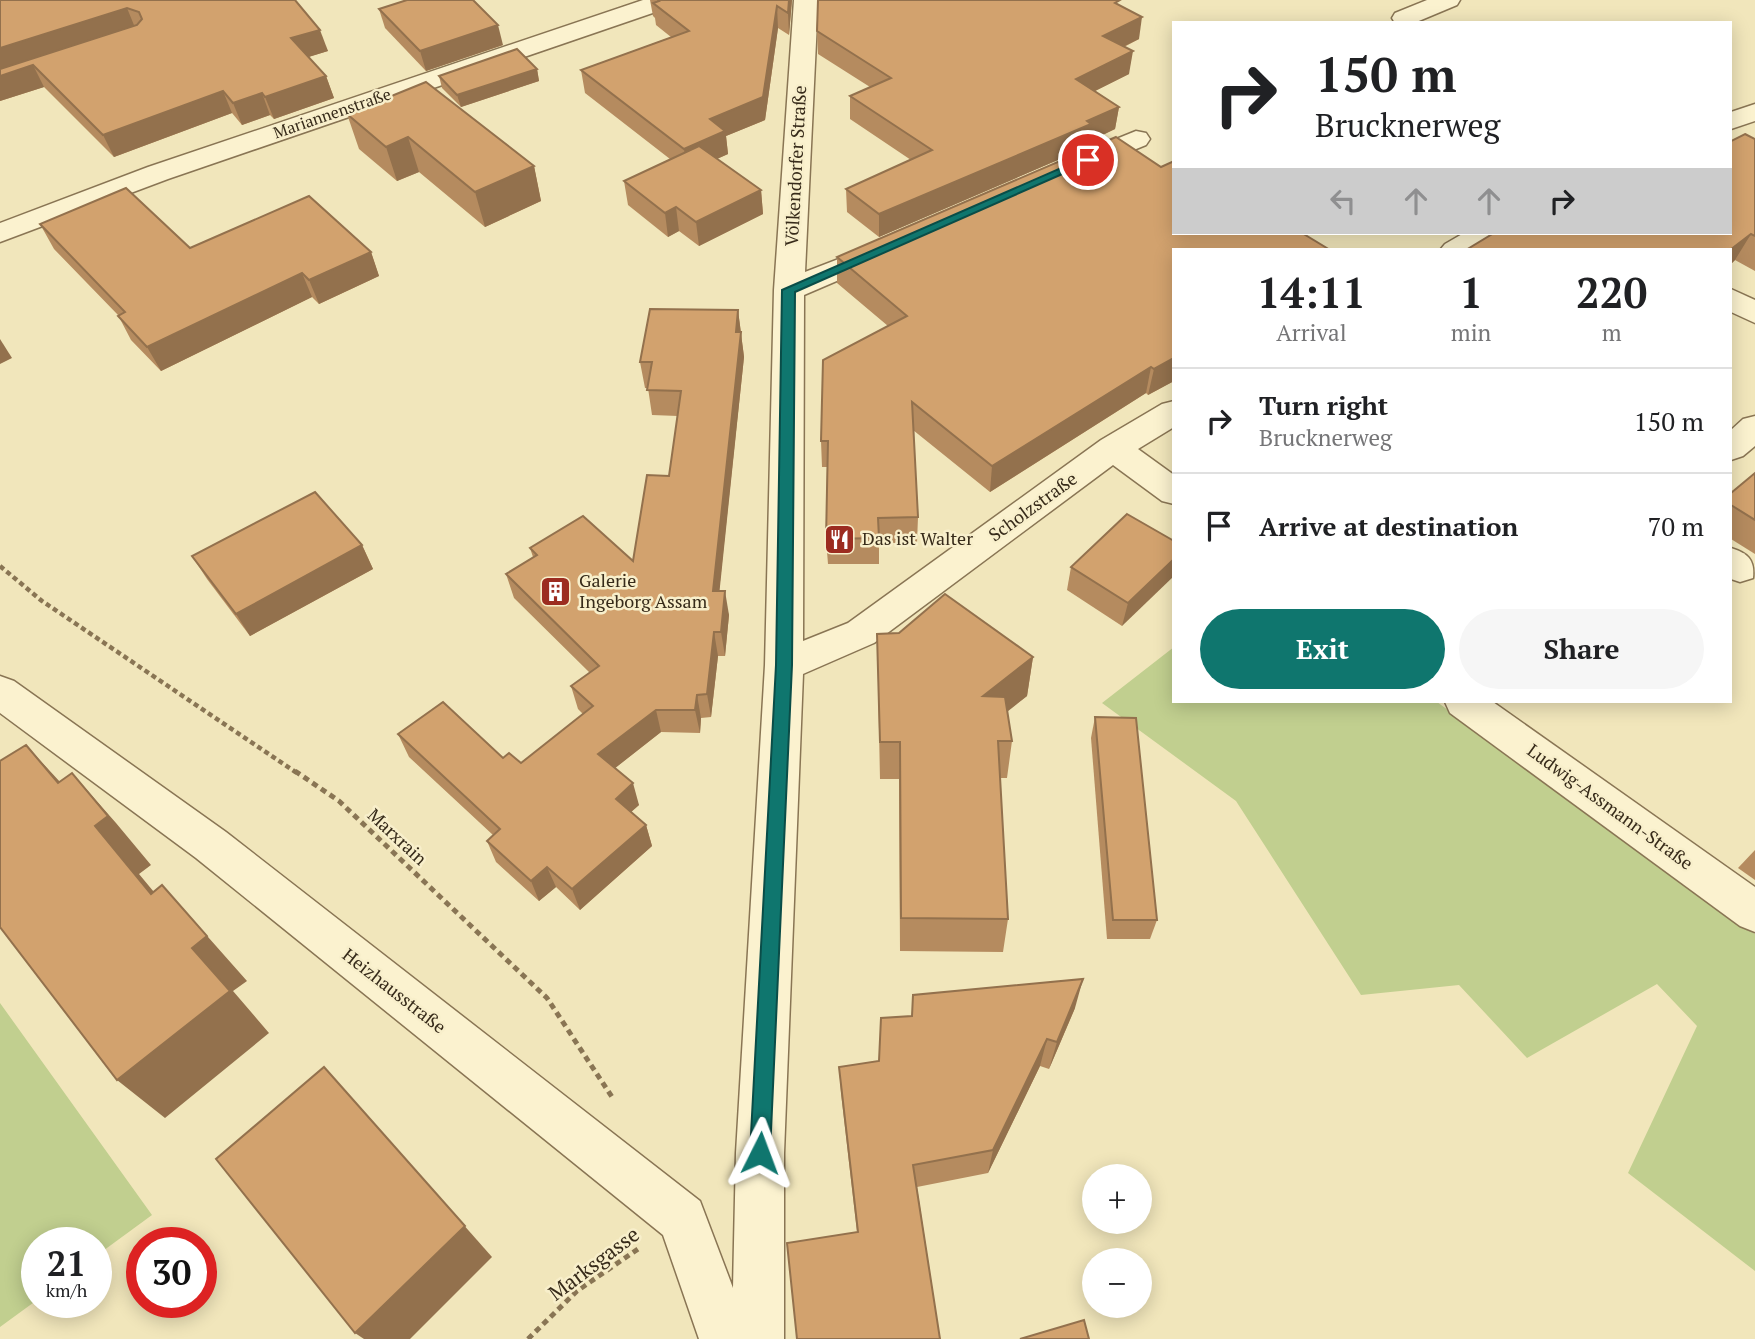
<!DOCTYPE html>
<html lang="en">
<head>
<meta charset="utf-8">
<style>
  body { margin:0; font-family:"PT Serif",serif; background:#f6f6f6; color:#202124; height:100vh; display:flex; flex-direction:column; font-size:26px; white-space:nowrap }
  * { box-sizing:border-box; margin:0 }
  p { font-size:23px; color:#757577 }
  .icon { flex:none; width:38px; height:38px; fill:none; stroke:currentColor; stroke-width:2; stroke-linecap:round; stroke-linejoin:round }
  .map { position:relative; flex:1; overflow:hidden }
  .details { position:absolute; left:1172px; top:248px; width:560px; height:455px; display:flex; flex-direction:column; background:#fff; border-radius:0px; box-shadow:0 4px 18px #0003 }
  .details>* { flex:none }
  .guide { position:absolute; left:1172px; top:21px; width:560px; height:214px; border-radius:0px; box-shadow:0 4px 18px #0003; background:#fff; color:#202124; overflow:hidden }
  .tools { position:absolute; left:1082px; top:1164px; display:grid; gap:14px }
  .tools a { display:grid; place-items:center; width:70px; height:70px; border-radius:50%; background:#fff; box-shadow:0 4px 18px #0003; font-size:35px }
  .speed { position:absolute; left:21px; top:1227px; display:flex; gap:14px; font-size:35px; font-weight:700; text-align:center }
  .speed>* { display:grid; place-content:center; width:91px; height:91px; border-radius:50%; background:#fff; box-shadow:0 4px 18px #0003; line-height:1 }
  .speed small { font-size:18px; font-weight:400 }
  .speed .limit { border:10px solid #d22; background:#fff; color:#111 }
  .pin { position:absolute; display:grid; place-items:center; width:60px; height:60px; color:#fff; margin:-30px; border:4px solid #fff; border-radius:50%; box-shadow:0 2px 7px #0007 }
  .me { position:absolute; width:77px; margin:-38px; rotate:3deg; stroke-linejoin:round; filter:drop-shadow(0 0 5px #0008) }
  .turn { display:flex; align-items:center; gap:24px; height:147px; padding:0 28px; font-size:32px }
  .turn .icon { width:91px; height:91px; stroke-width:2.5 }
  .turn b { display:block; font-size:49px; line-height:60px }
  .lanes { display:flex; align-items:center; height:66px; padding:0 28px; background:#0003; justify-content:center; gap:35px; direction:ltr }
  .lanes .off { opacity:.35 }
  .eta { display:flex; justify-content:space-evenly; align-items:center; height:119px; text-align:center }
  .eta b { font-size:42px; font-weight:600; line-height:49px }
  .button { display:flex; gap:14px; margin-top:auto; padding:14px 28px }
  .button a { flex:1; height:80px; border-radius:42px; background:#0f766e; color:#fff; font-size:28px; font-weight:600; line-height:80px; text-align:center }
  .button a+a { background:#f6f6f6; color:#202124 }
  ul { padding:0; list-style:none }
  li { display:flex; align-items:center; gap:21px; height:105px; padding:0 28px; border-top:2px solid #e0e0e0 }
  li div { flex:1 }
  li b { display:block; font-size:26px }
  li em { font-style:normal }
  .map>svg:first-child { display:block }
</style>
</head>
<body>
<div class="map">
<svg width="1755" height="1339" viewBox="0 0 1755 1339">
  <rect width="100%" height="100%" fill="#f1e6bb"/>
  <!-- green -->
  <g fill="#c1cf8f">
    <polygon points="1174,647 1174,702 1437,702 1755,934 1755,1271 1628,1173 1697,1026 1657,984 1527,1058 1459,985 1361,995 1236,801 1102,703"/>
    <polygon points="0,1003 152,1215 96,1256 96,1242 37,1242 37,1300 0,1327"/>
  </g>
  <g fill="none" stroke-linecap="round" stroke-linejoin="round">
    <defs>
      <g id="minor">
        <polygon points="643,0 679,0 676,5 168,179 0,242 0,223 148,167"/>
        <polygon points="794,0 818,0 805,272 885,241 895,244 900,250 895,256 804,295 803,641 848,623 1101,440 1162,404 1174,401 1174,427 1138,449 1174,475 1174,504 1162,501 1113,465 874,643 803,674 784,1153 784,1339 699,1339 663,1235 196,858 0,713 0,676 14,681 226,832 700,1201 733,1288 736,1153 765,665 774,290"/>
        <polygon points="1427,0 1460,0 1457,5 1414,23 1395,23 1392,18 1395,13"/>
        <polygon points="1755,104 1755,121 1731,129 1731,112"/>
        <polygon points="1136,131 1146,133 1150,139 1146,145 1077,173 1067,171 1063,165 1067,159"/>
        <path d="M1464 233H1500C1486 253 1462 250 1440 250L1445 244Z"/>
        <polygon points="1731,289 1755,300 1755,323 1731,312"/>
        <polygon points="1755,416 1755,446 1743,456 1731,460 1731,430 1743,419"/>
        <path d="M1731 548C1747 553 1755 559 1753 578L1740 582 1731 579Z"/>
        <polygon points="1445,702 1493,702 1755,887 1755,932 1740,926 1450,713"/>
      </g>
    </defs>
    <!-- minor casing -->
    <use href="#minor" stroke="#897554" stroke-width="3"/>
    <!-- path-far1 -->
    <polyline stroke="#897554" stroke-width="4.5" stroke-dasharray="5 3.5" stroke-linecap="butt" points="0,566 42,601 297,773"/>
    <!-- path -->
    <g stroke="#897554" stroke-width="5" stroke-dasharray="6 4.5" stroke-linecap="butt">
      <polyline points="295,771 339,801 547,998 612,1097"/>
      <polyline points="528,1339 577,1291 638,1249"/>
    </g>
    <!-- minor -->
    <use href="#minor" fill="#fbf2cf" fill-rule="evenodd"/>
  </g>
  <!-- wall -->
  <g fill="#b58b5f">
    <polygon points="0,0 295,0 328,51 308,57 326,76 334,98 274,119 270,115 242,125 232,113 114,157 44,87 0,101"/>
    <polygon points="650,0 792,0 789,35 778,28 765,120 726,136 728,154 717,159 761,190 763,214 699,246 679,231 668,237 628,205 624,181 670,159 585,93 581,70 671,37 656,25 655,18 653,16"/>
    <polygon points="1120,5 1139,39 1124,47 1129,74 1095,91 1119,107 1115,129 1088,142 1088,147 879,237 847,212 846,189 911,160 850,119 850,96 870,87 818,54 817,31"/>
    <polygon points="379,9 503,45 426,71 385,28"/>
    <polygon points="537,69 539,81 461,107 442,88 439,76"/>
    <polygon points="347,114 534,166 541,201 485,227 419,172 397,181 359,149"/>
    <polygon points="1755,139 1755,271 1735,260 1731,264 1731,233"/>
    <polygon points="40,224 190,248 371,252 379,276 319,304 312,297 161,371 131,340 118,315 54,249"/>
    <polygon points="1174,250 1174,381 1148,395 1146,393 990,492 913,430 918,517 917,543 879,543 879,564 828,564 826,539 827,467 822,467 821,441 888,326 837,283 837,257"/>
    <polygon points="738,310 744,357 719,591 729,615 725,656 718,656 711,717 701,718 700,733 661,732 615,768 639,805 631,812 646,825 652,846 580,910 556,887 539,901 496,862 487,841 493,835 409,757 398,734 521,763 583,714 578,709 571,686 590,673 514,598 506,574 533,557 530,548 633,561 669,476 678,416 652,415 648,388 645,388 640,362"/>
    <polygon points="1755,473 1755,554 1731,539 1731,493"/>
    <polygon points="1174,541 1122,626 1067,590 1071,567"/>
    <polygon points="362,545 373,569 250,636 207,579 192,556"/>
    <polygon points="877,634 1033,657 1027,696 1007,711 1012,741 1007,778 1000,778 1008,919 1003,952 900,951 899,779 880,779"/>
    <polygon points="1095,717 1157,920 1150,939 1107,939 1091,738"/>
    <polygon points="1755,850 1755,880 1738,868"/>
    <polygon points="1075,1008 1049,1069 1040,1066 988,1173 917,1187 940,1339 857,1232 841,1093 839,1067 879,1061"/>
  </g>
  <!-- shaded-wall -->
  <g fill="#93714d">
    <polygon points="789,0 792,0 789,35 788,13"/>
    <polygon points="777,6 778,28 765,120 726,136 728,154 687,172 684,149 710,119"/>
    <polygon points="127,8 136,30 0,73 0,48"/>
    <polygon points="1142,17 1139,39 1100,58 1103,36"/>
    <polygon points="498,25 503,45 426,71 420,51"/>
    <polygon points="320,30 328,51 299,60 291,38"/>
    <polygon points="1133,51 1129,74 1073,102 1076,79"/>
    <polygon points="33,65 44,87 0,101 0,76"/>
    <polygon points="537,69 539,81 461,107 457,95"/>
    <polygon points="326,76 334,98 274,119 265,97"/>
    <polygon points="223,91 232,113 114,157 103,135"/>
    <polygon points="262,93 270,115 242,125 233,103"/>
    <polygon points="1119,107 1115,129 1088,142 1088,147 879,237 879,214"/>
    <polygon points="408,137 419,172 397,181 386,147"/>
    <polygon points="534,166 541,201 485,227 475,192"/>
    <polygon points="761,190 763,214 699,246 696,222"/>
    <polygon points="676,207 679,231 668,237 665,213"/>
    <polygon points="1751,234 1735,260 1731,264 1731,250 1730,250"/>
    <polygon points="371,252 379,276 319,304 309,280"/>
    <polygon points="302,273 312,297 161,371 147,347"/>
    <polygon points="738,310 744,357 717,615 713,591"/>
    <polygon points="0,339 12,358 0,364"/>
    <polygon points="1174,358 1174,381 1148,395 1154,369"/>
    <polygon points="1151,367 1146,393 990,492 992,466"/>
    <polygon points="362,545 373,569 250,636 236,614"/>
    <polygon points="1174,559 1174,576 1122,626 1128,603"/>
    <polygon points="725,591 729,615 725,656 721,632"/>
    <polygon points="714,632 718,656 711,717 707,694"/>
    <polygon points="1033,657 1027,696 979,734 983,696"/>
    <polygon points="697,695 701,718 700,733 695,710"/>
    <polygon points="656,710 661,732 605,776 598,754"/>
    <polygon points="26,745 72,795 72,773 116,823 151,865 139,874 193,939 151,894 95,826"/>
    <polygon points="633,783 639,805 622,820 616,799"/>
    <polygon points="646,825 652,846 580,910 572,889"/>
    <polygon points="547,867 556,887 539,901 531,881"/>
    <polygon points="162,885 247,981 233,991 269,1033 165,1118 117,1080 192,948"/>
    <polygon points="1083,979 1075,1008 1049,1069 1057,1042"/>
    <polygon points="1047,1039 1040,1066 988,1173 993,1150"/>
    <polygon points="324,1067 492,1257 410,1339 364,1339 355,1333"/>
  </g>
  <!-- building -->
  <g fill="#d2a26e" stroke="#93714d" stroke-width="2">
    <polygon points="0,0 295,0 320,30 291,38 326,76 265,97 262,93 233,103 223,91 103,135 33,65 0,76 0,69 137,25 142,19 139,12 127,8 0,48"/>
    <polygon points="407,0 473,0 498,25 420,51 379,9"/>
    <polygon points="658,0 789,0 788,13 777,6 763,97 710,119 725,131 684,149 581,70 689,31 653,3 659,1"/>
    <polygon points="818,0 1120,0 1115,3 1142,17 1103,36 1133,51 1076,79 1119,107 1087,121 1091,124 879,214 846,189 932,150 850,96 891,78 817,31"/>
    <polygon points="517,49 537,69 457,95 439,76"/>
    <polygon points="426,82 534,166 475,192 408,137 386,147 347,114"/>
    <polygon points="1745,134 1755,139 1755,236 1751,234 1730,250 1466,250 1494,233 1731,233 1731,141"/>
    <polygon points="1116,137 1161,167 1174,161 1174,233 1302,233 1330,250 1174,250 1174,358 1154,369 1151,367 992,466 912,402 918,517 878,518 879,538 826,539 828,441 821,441 823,360 907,316 837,257"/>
    <polygon points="699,146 761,190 696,222 676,207 665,213 624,181"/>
    <polygon points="126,188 190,248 309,196 371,252 309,280 302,273 147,347 118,316 125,312 40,224"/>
    <polygon points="650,309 738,310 736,332 741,332 713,591 725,591 721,632 714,632 707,694 697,695 695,710 656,710 598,754 633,783 616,799 646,825 572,889 547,867 531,881 487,841 500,829 398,734 443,702 503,758 509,753 521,763 593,706 571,686 599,666 506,574 537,555 530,548 583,516 633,561 647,475 669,476 681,391 647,390 652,362 640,362"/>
    <polygon points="1755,473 1755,520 1731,505 1731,493"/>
    <polygon points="315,492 362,545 236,614 192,556"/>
    <polygon points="1127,514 1174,541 1174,559 1128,603 1071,567"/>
    <polygon points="945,594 1033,657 983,696 1005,697 1012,741 998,741 1008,919 901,918 900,742 880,742 877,634 899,633"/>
    <polygon points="1095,717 1136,718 1157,920 1113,920"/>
    <polygon points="26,745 58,783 72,773 108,816 95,826 151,894 162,885 207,936 192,948 230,991 117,1080 0,927 0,761"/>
    <polygon points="1083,979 1057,1042 1047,1039 993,1150 913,1165 940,1339 797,1339 787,1243 858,1232 839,1067 879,1061 881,1018 912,1016 913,995"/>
    <polygon points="324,1067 465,1226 355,1333 216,1159"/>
    <polygon points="1084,1320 1089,1339 1020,1339"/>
  </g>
  <!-- route -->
  <polygon fill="#0f766e" stroke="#0a4d48" stroke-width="2" points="1084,158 1094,160 795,292 792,665 770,1153 767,1160 760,1163 753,1160 750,1153 776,665 782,290"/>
  <!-- icons -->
  <defs>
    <symbol id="restaurant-square" viewBox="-11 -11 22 22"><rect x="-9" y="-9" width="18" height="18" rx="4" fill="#9c2c20" stroke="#f8efcb"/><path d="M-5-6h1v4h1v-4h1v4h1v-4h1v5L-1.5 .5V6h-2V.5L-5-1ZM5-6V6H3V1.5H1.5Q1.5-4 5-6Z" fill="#fff"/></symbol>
    <symbol id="building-square" viewBox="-11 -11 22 22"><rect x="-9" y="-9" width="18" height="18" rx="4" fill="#9c2c20" stroke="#f8efcb"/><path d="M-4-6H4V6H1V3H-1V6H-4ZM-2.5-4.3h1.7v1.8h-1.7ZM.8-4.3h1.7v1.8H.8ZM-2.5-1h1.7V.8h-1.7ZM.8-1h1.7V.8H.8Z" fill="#fff"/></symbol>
  </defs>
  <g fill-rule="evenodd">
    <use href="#restaurant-square" x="822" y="522" width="35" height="35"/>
    <use href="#building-square" x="538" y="574" width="35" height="35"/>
  </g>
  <g text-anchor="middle" stroke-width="5" stroke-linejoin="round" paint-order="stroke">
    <!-- far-street labels -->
    <g font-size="16" fill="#372b1a" stroke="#f8efcb">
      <text transform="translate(332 113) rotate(-19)" y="6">Mariannenstraße</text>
    </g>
    <!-- street labels -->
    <g font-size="18" fill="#372b1a" stroke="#f8efcb">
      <text transform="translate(796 166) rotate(-87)" y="6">Völkendorfer Straße</text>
      <text transform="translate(1033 507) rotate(-36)" y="6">Scholzstraße</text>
      <text transform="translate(1610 807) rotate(36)" y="6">Ludwig-Assmann-Straße</text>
      <text transform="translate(397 837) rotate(43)" y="6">Marxrain</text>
      <text transform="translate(394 991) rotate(38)" y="6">Heizhausstraße</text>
    </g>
    <!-- poi labels -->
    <g font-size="18" fill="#372b1a" stroke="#f8efcb" text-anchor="start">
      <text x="862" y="545">Das ist Walter</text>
      <text x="579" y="587">Galerie<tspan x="579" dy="21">Ingeborg Assam</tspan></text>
    </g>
    <!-- near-street labels -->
    <g font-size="21" fill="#372b1a" stroke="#f8efcb">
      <text transform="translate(594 1264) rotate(-37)" y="7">Marksgasse</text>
    </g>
  </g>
</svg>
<div class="tools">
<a>+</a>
<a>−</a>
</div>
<div class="speed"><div>21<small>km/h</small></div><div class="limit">30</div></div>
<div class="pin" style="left:1088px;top:160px;background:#d93025"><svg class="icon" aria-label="arrive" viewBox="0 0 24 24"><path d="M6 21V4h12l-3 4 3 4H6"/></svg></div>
<svg class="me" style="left:760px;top:1153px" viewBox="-20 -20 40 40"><path d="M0-17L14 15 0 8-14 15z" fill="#0f766e" stroke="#fff" stroke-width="4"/></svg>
<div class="guide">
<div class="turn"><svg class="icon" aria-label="right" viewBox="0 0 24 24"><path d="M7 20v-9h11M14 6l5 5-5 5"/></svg><div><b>150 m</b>Brucknerweg</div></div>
<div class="lanes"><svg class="icon off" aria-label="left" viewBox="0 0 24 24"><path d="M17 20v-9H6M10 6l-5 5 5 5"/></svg><svg class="icon off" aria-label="ahead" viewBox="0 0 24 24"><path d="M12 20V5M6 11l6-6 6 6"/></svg><svg class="icon off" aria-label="ahead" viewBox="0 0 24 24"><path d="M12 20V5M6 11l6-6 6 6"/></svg><svg class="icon" aria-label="right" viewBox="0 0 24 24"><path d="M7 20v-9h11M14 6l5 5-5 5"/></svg></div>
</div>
<section class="details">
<div class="eta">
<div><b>14:11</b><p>Arrival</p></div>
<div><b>1</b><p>min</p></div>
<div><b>220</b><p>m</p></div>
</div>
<ul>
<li><svg class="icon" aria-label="right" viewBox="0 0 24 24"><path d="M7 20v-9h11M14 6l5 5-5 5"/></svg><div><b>Turn right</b><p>Brucknerweg</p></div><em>150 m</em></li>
<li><svg class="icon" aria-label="arrive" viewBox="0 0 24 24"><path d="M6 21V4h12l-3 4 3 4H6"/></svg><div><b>Arrive at destination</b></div><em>70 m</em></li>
</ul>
<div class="button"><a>Exit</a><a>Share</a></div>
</section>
</div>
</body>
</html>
